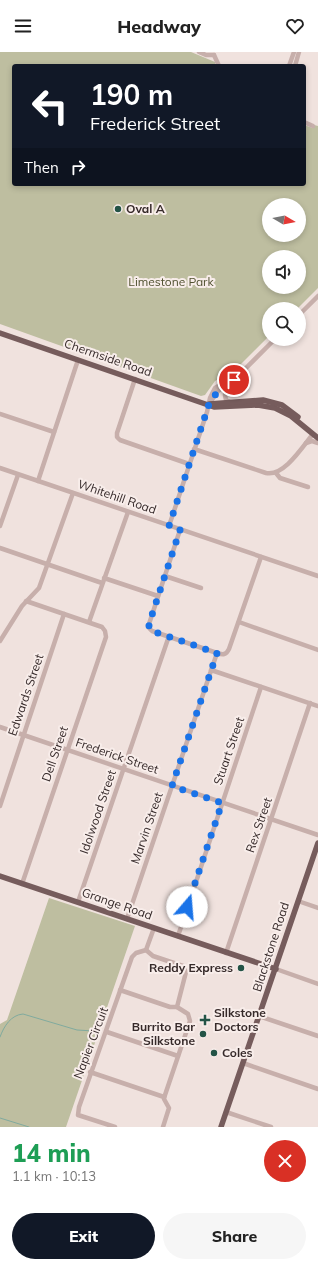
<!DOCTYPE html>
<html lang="en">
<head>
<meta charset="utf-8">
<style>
  body { margin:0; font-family:Mulish,sans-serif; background:#f6f6f6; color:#222; height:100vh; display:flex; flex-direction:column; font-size:15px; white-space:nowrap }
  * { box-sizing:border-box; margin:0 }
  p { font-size:13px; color:#767676 }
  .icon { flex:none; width:22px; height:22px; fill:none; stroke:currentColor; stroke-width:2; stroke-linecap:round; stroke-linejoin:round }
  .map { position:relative; height:1075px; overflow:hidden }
  .sheet { display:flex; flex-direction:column; background:#fff; flex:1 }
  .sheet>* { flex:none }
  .top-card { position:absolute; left:12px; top:12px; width:294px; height:122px; border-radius:4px; box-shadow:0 2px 6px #0003; background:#111827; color:#fff; overflow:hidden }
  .needle { width:26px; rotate:100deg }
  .buttons { position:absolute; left:262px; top:146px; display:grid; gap:8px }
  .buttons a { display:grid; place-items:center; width:44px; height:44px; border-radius:50%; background:#fff; box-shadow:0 2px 6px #0003; font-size:20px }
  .pin { position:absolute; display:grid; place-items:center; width:34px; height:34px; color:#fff; margin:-17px; border:2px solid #fff; border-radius:50%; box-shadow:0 1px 4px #0007 }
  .me { position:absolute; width:44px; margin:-22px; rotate:18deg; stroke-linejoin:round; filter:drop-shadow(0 0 3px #0008) }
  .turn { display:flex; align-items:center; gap:14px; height:84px; padding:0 12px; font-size:18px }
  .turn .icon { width:52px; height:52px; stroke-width:2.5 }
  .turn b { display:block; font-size:28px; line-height:34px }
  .then { display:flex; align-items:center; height:38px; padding:0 12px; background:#0003; gap:8px; font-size:15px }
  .round { display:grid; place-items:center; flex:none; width:42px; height:42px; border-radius:21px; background:#f6f6f6 }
  .headline { display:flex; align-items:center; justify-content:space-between; height:68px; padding:0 12px }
  h1 { font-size:24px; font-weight:800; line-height:30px; color:#1e9e55 }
  .cta { display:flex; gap:8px; margin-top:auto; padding:8px 12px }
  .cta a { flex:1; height:46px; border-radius:24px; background:#111827; color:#fff; font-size:16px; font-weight:800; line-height:46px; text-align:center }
  .cta a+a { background:#f6f6f6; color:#222 }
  header { display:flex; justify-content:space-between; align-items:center; height:52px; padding:0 12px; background:#fff; font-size:18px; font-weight:800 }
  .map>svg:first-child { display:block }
</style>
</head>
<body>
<header><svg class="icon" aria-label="menu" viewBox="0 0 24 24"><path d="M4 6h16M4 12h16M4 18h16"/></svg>Headway<svg class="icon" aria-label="heart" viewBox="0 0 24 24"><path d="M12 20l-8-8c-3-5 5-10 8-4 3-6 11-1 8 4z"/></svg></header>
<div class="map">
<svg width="318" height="1075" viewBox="0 0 318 1075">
  <rect width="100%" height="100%" fill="#f0e2de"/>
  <!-- green -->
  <g fill="#bebea0" fill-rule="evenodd">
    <path d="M0 0H191L215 10V14H14V132H304V73L313 76 314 73 318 74V236L297 257H269V284L234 319 215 329 205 343 201 344 0 272ZM269 153H299V183H269ZM269 205H299V235H269Z"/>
    <polygon points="49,846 135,874 66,1075 0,1075 0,972 7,968"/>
  </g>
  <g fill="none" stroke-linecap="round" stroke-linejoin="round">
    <!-- stream -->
    <g stroke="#80aa9e" stroke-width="1">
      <path d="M0 985C4 974 11 963 23 962L77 978 94 979"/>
      <polyline points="0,1066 29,1075"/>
    </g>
    <!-- minor -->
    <g stroke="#c7afab" stroke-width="4.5">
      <polyline points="199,0 206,3 214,3"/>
      <polyline points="214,3 219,14"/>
      <polyline points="289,14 294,0"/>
      <polyline points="295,14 299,0"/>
      <polyline points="304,70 313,74"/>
      <polyline points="299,263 318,244"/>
      <polyline points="135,327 117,381 117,385 120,388 189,412"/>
      <polyline points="230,350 226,348 225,343 232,331"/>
      <polyline points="209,352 218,339 235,327 275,287"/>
      <polyline points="0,362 54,380"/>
      <polyline points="306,391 312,389 318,391"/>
      <path d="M194 397 266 421C284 425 303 394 313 382"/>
      <polyline points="0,416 318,524"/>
      <polyline points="276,421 280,426 308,435"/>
      <polyline points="38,429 78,308"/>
      <polyline points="0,474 18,423"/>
      <polyline points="169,474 207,360 210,346 215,336 242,320"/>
      <path d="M180 478 149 572V576L152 579 217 601C223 603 226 603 229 597L261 505"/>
      <polyline points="0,496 102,531"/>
      <polyline points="165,524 201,536"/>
      <polyline points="104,526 158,544"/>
      <polyline points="89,570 128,460"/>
      <polyline points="239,570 318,598"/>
      <polyline points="0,589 22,554 39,536 73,441"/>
      <polyline points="211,618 318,654"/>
      <polyline points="0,675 318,783"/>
      <polyline points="0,754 64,562"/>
      <polyline points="22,832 106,585 105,579 102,575 26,549"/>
      <polyline points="298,849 318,856"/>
      <polyline points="78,850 169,584"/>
      <polyline points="127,867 217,601"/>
      <polyline points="178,884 261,635"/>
      <polyline points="146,898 153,904 183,914 186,920 177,955 188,962 190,969 165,1043 164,1047 169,1056 163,1075"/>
      <polyline points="226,901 310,651"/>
      <polyline points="276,917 318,932"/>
      <polyline points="120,938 170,955 177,955"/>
      <polyline points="259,964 318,984"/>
      <polyline points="107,980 178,1004"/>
      <polyline points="243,1011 318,1037"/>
      <polyline points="90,1020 164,1045"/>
      <polyline points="226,1060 271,1075"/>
      <polyline points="115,1075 78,1063 79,1055 132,905 136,901 146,898 154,876"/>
    </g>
    <!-- major -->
    <g stroke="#765c5c" stroke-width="5.5">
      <polyline points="0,281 214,355 258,353 275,356 291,364 318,386"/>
      <polyline points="209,352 263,348 282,353 298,365"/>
      <polyline points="0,824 276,917"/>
      <polyline points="221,1075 318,791"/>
    </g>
  </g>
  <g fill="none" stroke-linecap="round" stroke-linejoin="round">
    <!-- route -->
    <polyline stroke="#1a73e8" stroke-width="7" stroke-dasharray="0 12.6" points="187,855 222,751 172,734 217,601 152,579 149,576 149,572 180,478 169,474 209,352 218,339 234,328"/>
  </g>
  <!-- markers -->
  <g fill="#235346" stroke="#f8edea" stroke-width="1.5">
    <circle cx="118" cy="157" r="4"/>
    <circle cx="241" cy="916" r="4"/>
    <path d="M203 962h4v4h4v4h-4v4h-4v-4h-4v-4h4z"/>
    <circle cx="203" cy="982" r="4"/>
    <circle cx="214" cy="1001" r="4"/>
  </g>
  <g text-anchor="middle" stroke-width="4" stroke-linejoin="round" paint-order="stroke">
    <!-- poi labels -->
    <g font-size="12" font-weight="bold" fill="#362a2a" stroke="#f8edea" text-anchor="start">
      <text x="126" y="161">Oval A</text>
      <text x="233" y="920" text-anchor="end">Reddy Express</text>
      <text x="214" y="965">Silkstone<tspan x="214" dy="14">Doctors</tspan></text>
      <text x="195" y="979" text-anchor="end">Burrito Bar<tspan x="195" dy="14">Silkstone</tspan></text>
      <text x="222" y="1005">Coles</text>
    </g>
    <!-- park labels -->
    <g font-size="12" fill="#505130" stroke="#f8edea">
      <text x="171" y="234">Limestone Park</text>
    </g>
    <!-- street labels -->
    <g font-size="12" fill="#362a2a" stroke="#f8edea">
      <text transform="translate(108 306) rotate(19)" y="4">Chermside Road</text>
      <text transform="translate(117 445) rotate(19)" y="4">Whitehill Road</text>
      <text transform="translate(26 643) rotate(-71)" y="4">Edwards Street</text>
      <text transform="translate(229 699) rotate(-71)" y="4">Stuart Street</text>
      <text transform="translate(55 702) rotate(-71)" y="4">Dell Street</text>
      <text transform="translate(117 704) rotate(19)" y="4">Frederick Street</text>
      <text transform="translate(98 760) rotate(-71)" y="4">Idolwood Street</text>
      <text transform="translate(259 773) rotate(-71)" y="4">Rex Street</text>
      <text transform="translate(147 776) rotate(-71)" y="4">Marvin Street</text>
      <text transform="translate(117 852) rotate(19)" y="4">Grange Road</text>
      <text transform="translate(271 895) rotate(-72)" y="4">Blackstone Road</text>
      <text transform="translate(91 991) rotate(-69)" y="4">Napier Circuit</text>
    </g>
  </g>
</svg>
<div class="buttons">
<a><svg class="needle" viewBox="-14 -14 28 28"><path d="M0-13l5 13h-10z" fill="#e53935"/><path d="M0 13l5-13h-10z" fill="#767676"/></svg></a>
<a><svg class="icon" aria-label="sound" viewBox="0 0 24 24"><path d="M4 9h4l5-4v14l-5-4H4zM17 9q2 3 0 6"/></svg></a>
<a><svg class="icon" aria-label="search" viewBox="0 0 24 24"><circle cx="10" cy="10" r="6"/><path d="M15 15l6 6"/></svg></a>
</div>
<div class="pin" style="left:234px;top:328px;background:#d93025"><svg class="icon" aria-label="arrive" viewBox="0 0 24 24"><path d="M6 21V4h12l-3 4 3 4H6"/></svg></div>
<svg class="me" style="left:187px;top:855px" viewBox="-20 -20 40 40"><circle r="19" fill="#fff"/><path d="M0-13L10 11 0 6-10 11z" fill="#1a73e8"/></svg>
<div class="top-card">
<div class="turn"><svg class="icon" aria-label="left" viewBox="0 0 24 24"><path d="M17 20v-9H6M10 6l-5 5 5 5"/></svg><div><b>190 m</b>Frederick Street</div></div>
<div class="then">Then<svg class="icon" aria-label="right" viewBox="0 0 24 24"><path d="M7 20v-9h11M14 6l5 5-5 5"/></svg></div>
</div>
</div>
<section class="sheet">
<div class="headline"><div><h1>14 min</h1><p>1.1 km · 10:13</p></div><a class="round" style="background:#d93025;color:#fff"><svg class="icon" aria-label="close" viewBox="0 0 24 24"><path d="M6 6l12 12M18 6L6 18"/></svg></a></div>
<div class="cta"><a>Exit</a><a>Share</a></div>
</section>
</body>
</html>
